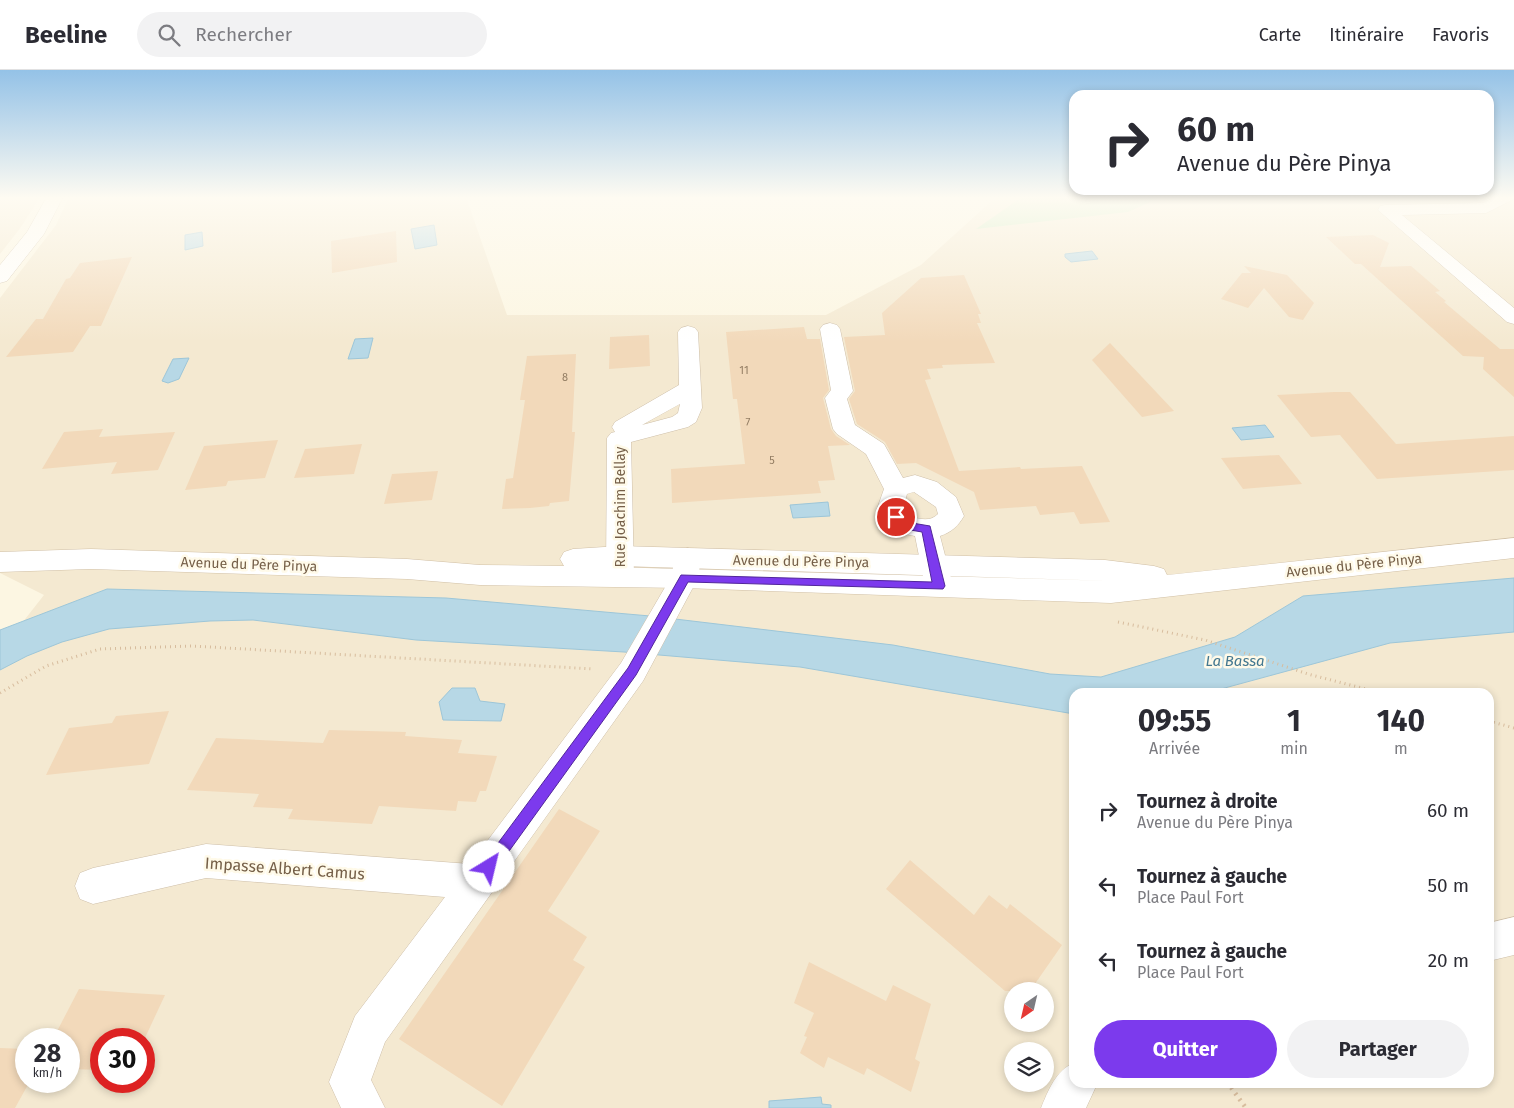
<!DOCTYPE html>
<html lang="fr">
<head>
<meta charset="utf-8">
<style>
  body { margin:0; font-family:"Fira Sans",sans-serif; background:#f2f2f3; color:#2b2b33; height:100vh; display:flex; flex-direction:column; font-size:19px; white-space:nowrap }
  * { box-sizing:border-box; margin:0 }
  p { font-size:16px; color:#7c7c81 }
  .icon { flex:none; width:28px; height:28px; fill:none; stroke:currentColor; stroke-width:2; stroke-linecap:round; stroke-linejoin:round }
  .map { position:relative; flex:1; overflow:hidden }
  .side { position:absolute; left:1069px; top:618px; width:425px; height:400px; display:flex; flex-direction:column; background:#fff; border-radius:15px; box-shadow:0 2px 8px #0003 }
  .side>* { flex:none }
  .banner { position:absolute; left:1069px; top:20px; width:425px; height:105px; border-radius:15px; box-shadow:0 2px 8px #0003; background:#fff; color:#2b2b33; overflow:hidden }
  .needle { width:32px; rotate:214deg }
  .fabs { position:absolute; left:1004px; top:912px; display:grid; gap:10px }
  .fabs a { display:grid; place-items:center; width:50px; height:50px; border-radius:50%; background:#fff; box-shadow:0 2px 8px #0003; font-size:25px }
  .speed { position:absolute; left:15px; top:958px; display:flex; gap:10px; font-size:25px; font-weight:700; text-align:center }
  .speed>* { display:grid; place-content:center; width:65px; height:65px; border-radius:50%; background:#fff; box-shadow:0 2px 8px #0003; line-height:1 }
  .speed small { font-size:12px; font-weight:400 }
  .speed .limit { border:8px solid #d22; background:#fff; color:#111 }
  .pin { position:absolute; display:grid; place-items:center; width:42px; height:42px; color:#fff; margin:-21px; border:2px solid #fff; border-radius:50%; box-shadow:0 1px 5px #0007 }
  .me { position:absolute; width:55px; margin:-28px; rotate:36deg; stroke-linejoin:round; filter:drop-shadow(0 0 4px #0008) }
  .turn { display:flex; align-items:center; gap:18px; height:105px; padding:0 25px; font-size:22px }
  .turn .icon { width:65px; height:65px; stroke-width:2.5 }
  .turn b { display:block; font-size:35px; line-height:42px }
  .eta { display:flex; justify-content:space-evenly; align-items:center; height:85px; text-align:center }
  .eta b { font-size:30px; font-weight:700; line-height:35px }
  .action { display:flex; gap:10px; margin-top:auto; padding:10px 25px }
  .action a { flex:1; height:58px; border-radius:30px; background:#7c3aed; color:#fff; font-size:20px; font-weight:700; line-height:58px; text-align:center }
  .action a+a { background:#f2f2f3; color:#2b2b33 }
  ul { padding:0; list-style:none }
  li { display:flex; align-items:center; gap:15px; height:75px; padding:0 25px }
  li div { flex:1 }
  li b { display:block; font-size:19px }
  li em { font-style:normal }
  header { display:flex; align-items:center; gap:30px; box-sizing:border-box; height:70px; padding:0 25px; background:#fff; border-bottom:1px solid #e1e1e2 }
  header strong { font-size:24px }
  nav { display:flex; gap:28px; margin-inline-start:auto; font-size:18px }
  .search { width:350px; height:45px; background:#f2f2f3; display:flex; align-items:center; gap:12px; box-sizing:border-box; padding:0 18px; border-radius:28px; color:#7c7c81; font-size:19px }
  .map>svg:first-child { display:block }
</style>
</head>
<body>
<header>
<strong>Beeline</strong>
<div class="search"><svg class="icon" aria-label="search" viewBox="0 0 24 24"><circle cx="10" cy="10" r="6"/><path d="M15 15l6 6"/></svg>Rechercher</div>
<nav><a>Carte</a><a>Itinéraire</a><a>Favoris</a></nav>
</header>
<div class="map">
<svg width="1514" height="1038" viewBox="0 0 1514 1038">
  <rect width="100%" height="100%" fill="#fcf6e2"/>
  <!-- residential -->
  <g fill="#f4e9d1" fill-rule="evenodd">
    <polygon points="0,127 40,127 21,157 0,184"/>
    <path d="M69 127H466L507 245H826L921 195 996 127H1514V1038H0V581L44 525 0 503V228L56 155ZM1074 622H1489V1012H1074ZM1012 921H1045V954H1012ZM26 969H69V1011H26ZM101 969H144V1011H101ZM1012 981H1045V1014H1012Z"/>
  </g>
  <!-- green -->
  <polygon fill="#cbeac1" points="1027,127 1161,127 1128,142 976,159 1019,129"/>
  <!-- water -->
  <g fill="#b7d8e6" stroke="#9dc6d8">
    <polygon points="434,155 437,175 415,179 411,159"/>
    <polygon points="202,162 203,176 185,180 185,165"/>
    <polygon points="1092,181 1098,189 1071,192 1065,187 1065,184"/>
    <polygon points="373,268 368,288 348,289 355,269"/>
    <polygon points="189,288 179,309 168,313 162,311 173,289"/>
    <polygon points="1265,355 1274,367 1241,370 1232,358"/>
    <polygon points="828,432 830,446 793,448 790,435"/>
    <polygon points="1514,508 1514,562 1390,573 1210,622 1074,622 1074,644 800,597 624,582 416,570 253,550 210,551 109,559 62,572 27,586 0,600 0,560 107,519 446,528 650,546 893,575 1050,604 1101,607 1235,567 1303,526"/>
    <polygon points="452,618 475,618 480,631 505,634 501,651 443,650 439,632"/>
    <polygon points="821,1027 822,1034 831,1035 831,1038 769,1038 769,1031"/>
  </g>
  <!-- building -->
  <g fill="#f2d9ba">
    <polygon points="396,161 397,192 332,203 331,171"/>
    <polygon points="1373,165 1389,173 1380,197 1411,196 1440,221 1435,222 1446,231 1444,232 1500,279 1514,279 1514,327 1483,299 1484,287 1463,286 1361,194 1355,194 1326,167"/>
    <polygon points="132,187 101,256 90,256 73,282 6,287 36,249 43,249 66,209 70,208 80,193"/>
    <polygon points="1244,196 1287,205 1314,233 1303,250 1289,247 1264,218 1248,238 1221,229 1242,203 1251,203"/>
    <polygon points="964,205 981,244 978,244 981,253 977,253 995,293 942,295 943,298 927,299 931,309 925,310 959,401 1020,397 1021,399 1082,396 1110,452 1080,454 1074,442 1040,445 1036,436 980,440 974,422 916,393 897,394 885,372 857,354 849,329 855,321 844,267 885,265 882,243 921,208"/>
    <polygon points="804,257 807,269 820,269 829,320 823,328 831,359 836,366 850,375 828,376 835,410 818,411 821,423 672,433 671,399 745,394 737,329 733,329 726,262"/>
    <polygon points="649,265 650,296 609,299 610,267"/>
    <polygon points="1110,273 1174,341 1142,347 1092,290"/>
    <polygon points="576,284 572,362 575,362 569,431 550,433 549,436 530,438 502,439 506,409 513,408 525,330 520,330 527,286"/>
    <polygon points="1334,322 1350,322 1396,374 1514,366 1514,400 1377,409 1340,365 1311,367 1277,325"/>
    <polygon points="103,359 99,367 175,362 158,400 111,404 117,392 42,399 64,362"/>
    <polygon points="278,370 265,408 228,411 226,416 185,420 204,376"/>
    <polygon points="362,374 354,404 294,408 305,379"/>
    <polygon points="1279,385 1302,414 1243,419 1221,388"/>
    <polygon points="438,401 432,430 384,434 392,404"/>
    <polygon points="169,641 149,694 46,705 69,658 112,653 116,646"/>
    <polygon points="329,660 406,662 405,666 462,670 458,683 497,686 486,721 480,721 476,732 458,731 456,741 379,736 372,754 288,749 293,739 253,737 259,724 187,720 216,668 323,673"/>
    <polygon points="559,739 600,761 548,841 587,867 573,890 585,897 502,1036 399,969"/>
    <polygon points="910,790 974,845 989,825 1007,839 1010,834 1062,875 1030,921 1005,921 886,819"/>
    <polygon points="809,892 886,931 893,915 931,934 915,989 920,992 911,1022 867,998 864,1005 828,987 824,998 800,983 807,967 804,966 814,943 794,933"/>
    <polygon points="79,919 132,923 165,925 144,970 101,969 101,1000 69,999 69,969 53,969"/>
    <polygon points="0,978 26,979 26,1011 30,1011 15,1038 0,1038"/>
  </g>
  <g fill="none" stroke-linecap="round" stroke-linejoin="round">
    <defs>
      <g id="minor">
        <polygon points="47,127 63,127 44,164 7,211 0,213 0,195 27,162"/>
        <polygon points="1495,127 1514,127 1514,129 1486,143 1402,145 1514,238 1514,254 1507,252 1378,140 1380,136 1386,135 1483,133"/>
        <path d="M830 253 837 255 840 259 853 321 847 329 855 355 884 374 903 408 915 405 937 412 956 427 964 446C958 456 952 462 940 466L953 516 949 523 939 526 929 523 925 516 915 466C893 462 889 458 877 439L884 419 866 384 837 364 833 359 825 328 831 320 820 259 823 255ZM914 422 936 437 938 444C930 452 921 449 911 447L903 438 907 424Z"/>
        <path d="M688 256 695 258 698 262 702 338 696 352 688 357 631 372 634 506 630 513 620 516 610 513 606 506 607 368 611 363 615 362 612 357 615 352 679 315 678 262 681 258ZM680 334 678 343 672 347 642 355Z"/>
        <polygon points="688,478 697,481 701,488 698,508 643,611 385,972 371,1010 385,1038 341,1038 329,1012 355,946 445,827 206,808 93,834 80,829 75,816 80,803 93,798 206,774 470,794 621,593 671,507 675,488 679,481"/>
        <polygon points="1514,847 1514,885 1489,891 1489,853"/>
        <path d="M1074 993V1012H1098L1086 1038H1041C1048 1021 1056 1000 1074 993Z"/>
      </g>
      <path id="secondary" d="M1514 468V488L1111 533 684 518 480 515 407 509 91 499 0 502V482L91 479 407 489 480 495 564 496 560 489 564 482 573 479 620 476 1105 490 1154 496 1164 499 1167 505ZM620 496 1113 511 608 497Z"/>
    </defs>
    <!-- minor casing -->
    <use href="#minor" stroke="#cebfa9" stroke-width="1"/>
    <!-- secondary casing -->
    <use href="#secondary" stroke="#d1c0a6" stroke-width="1"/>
    <!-- path-far1 -->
    <g stroke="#d7bc9d" stroke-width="3" stroke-dasharray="1 4" stroke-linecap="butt">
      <polyline points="1118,552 1205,570 1308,604 1377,622"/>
      <polyline points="0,623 46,596 100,579 192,576 594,599"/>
      <polyline points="1489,651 1514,658"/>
    </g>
    <!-- path -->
    <polyline stroke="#d7bc9d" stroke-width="4.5" stroke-dasharray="2 5" stroke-linecap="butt" points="1227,1012 1246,1038"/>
    <!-- minor -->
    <use href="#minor" fill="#fff" fill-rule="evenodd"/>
    <!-- secondary -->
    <use href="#secondary" fill="#fff" fill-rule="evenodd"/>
  </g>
  <!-- sky -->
  <linearGradient id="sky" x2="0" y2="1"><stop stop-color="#94c2e7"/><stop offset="0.47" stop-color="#fefbf2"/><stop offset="1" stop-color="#fefbf2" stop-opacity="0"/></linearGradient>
  <rect width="1514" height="272" fill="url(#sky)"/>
  <!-- route -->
  <polygon fill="#7c3aed" stroke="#51269a" points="896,444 900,445 906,452 930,456 945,516 943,519 688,512 636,605 494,802 489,805 484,802 482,797 484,792 628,598 681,505 932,512 922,462 899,458 891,447"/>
  <g text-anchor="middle" stroke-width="5" stroke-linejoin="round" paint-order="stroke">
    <!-- number labels -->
    <g font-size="11" fill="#947e64">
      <text x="744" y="304">11</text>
      <text x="565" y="311">8</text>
      <text x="748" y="356">7</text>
      <text x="772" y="394">5</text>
    </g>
    <!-- street labels -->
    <g font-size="14" fill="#755f48" stroke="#fffae9">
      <text transform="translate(620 437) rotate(-90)" y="5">Rue Joachim Bellay</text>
      <text transform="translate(801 491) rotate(1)" y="5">Avenue du Père Pinya</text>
      <text transform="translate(249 494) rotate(2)" y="5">Avenue du Père Pinya</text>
      <text transform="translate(1354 495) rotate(-6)" y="5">Avenue du Père Pinya</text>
    </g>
    <!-- water labels -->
    <g font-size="15" font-style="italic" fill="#447890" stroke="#fffae9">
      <text x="1235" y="596">La Bassa</text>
    </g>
    <!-- near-street labels -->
    <g font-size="16" fill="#755f48" stroke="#fffae9">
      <text transform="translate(285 798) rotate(4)" y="6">Impasse Albert Camus</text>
    </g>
  </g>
</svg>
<div class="fabs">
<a><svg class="needle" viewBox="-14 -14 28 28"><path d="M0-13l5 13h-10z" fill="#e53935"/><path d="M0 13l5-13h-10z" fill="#7c7c81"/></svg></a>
<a><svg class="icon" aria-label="layers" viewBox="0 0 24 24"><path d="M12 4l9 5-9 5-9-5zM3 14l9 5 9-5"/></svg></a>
</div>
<div class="speed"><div>28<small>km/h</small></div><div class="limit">30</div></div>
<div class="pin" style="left:896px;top:447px;background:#d93025"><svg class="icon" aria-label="arrive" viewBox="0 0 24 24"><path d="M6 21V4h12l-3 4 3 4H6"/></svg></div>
<svg class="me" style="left:489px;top:797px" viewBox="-20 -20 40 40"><circle r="19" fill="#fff"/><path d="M0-13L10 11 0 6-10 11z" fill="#7c3aed"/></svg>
<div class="banner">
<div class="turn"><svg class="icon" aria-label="right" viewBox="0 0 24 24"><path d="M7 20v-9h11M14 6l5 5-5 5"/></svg><div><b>60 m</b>Avenue du Père Pinya</div></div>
</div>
<section class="side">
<div class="eta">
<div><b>09:55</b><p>Arrivée</p></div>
<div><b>1</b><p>min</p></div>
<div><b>140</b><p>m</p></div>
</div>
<ul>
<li><svg class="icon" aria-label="right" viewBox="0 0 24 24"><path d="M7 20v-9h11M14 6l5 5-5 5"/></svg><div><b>Tournez à droite</b><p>Avenue du Père Pinya</p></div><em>60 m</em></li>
<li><svg class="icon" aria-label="left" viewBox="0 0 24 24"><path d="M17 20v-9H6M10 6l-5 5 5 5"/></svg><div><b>Tournez à gauche</b><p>Place Paul Fort</p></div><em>50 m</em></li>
<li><svg class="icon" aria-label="left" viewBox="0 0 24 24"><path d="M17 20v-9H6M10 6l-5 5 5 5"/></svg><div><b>Tournez à gauche</b><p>Place Paul Fort</p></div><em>20 m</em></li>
</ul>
<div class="action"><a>Quitter</a><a>Partager</a></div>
</section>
</div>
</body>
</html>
